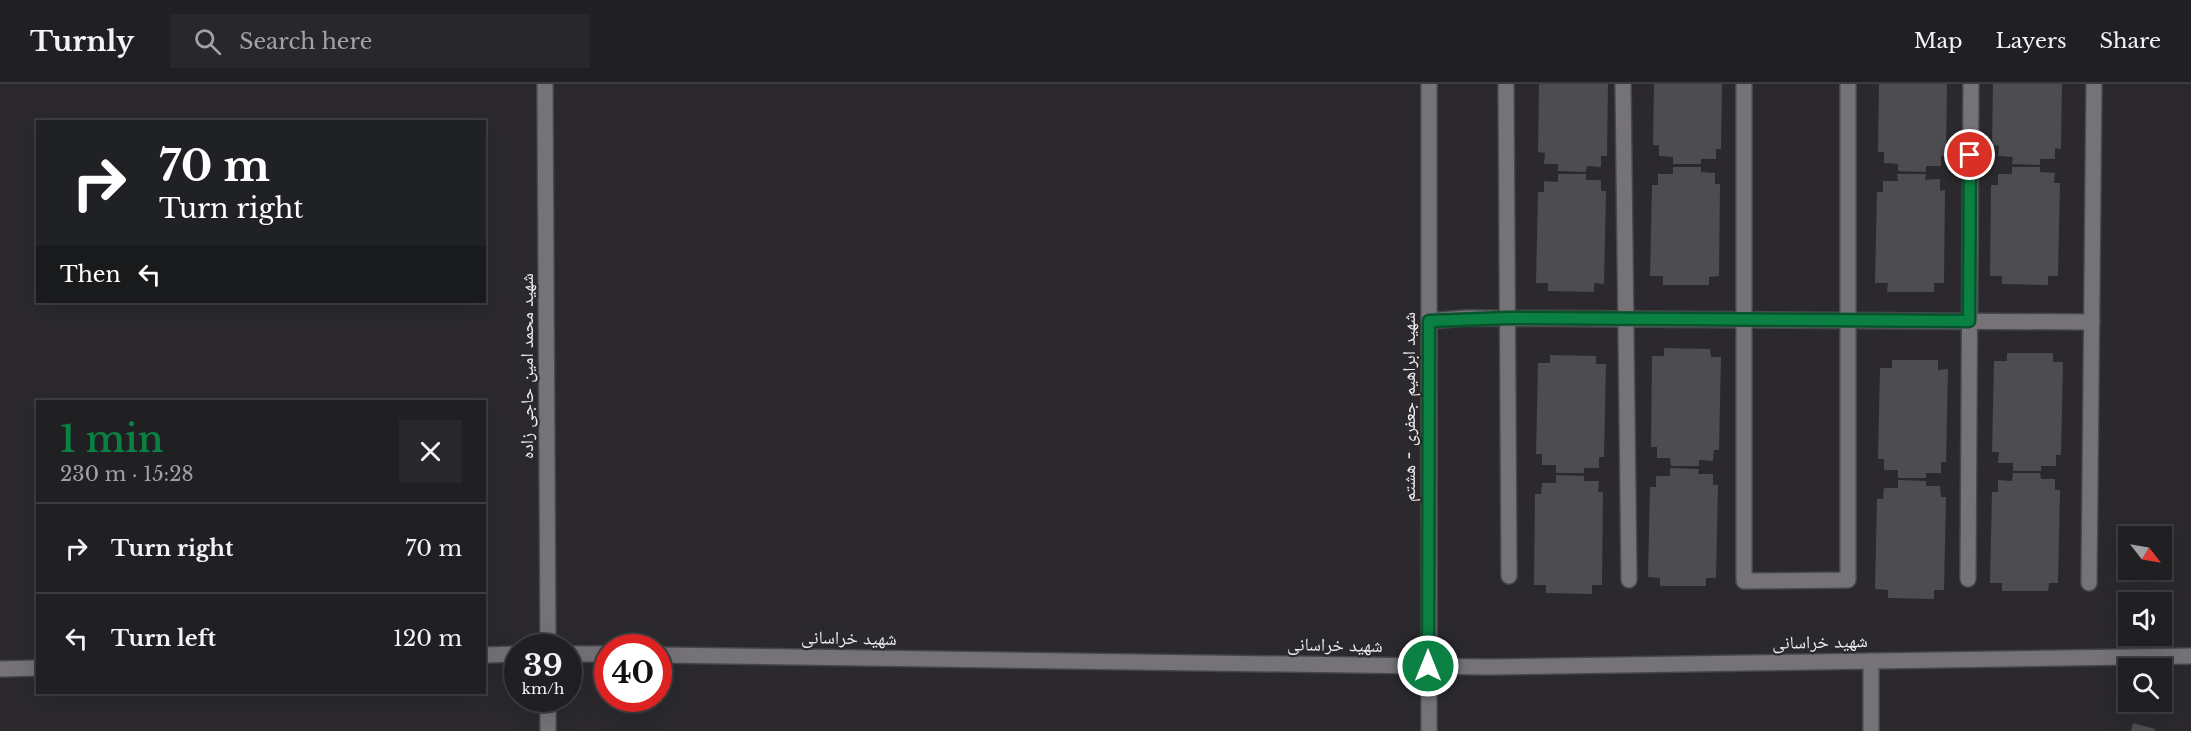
<!DOCTYPE html>
<html lang="en">
<head>
<meta charset="utf-8">
<style>
  body { margin:0; font-family:"Libre Baskerville","Noto Naskh Arabic",serif; background:#28272a; color:#f1f3f6; height:100vh; display:flex; flex-direction:column; font-size:22px; white-space:nowrap }
  * { box-sizing:border-box; margin:0 }
  p { font-size:20px; color:#a2a2a5 }
  .icon { flex:none; width:33px; height:33px; fill:none; stroke:currentColor; stroke-width:2; stroke-linecap:round; stroke-linejoin:round }
  .map { position:relative; flex:1; overflow:hidden }
  .drawer { position:absolute; left:36px; top:316px; width:450px; height:294px; display:flex; flex-direction:column; background:#201f22; border-radius:0px; box-shadow:0 6px 24px #0002,0 0 0 2px #3d3d40 }
  .drawer>* { flex:none }
  .banner { position:absolute; left:36px; top:36px; width:450px; height:183px; border-radius:0px; box-shadow:0 6px 24px #0002,0 0 0 2px #3d3d40; background:#202124; color:#fff; overflow:hidden }
  .needle { width:39px; rotate:121deg }
  .controls { position:absolute; left:2118px; top:442px; display:grid; gap:12px }
  .controls a { display:grid; place-items:center; width:54px; height:54px; border-radius:0px; background:#201f22; box-shadow:0 6px 24px #0002,0 0 0 2px #3d3d40; font-size:30px }
  .speed { position:absolute; left:504px; top:550px; display:flex; gap:12px; font-size:30px; font-weight:700; text-align:center }
  .speed>* { display:grid; place-content:center; width:78px; height:78px; border-radius:50%; background:#201f22; box-shadow:0 6px 24px #0002,0 0 0 2px #3d3d40; line-height:1 }
  .speed small { font-size:15px; font-weight:400 }
  .speed .limit { border:9px solid #d22; background:#fff; color:#111 }
  .pin { position:absolute; display:grid; place-items:center; width:51px; height:51px; color:#fff; margin:-26px; border:3px solid #fff; border-radius:50%; box-shadow:0 2px 6px #0007 }
  .me { position:absolute; width:66px; margin:-33px; rotate:0deg; stroke-linejoin:round; filter:drop-shadow(0 0 4px #0008) }
  .turn { display:flex; align-items:center; gap:21px; height:126px; padding:0 24px; font-size:27px }
  .turn .icon { width:78px; height:78px; stroke-width:2.5 }
  .turn b { display:block; font-size:42px; line-height:51px }
  .then { display:flex; align-items:center; height:57px; padding:0 24px; background:#0003; gap:12px; font-size:22px }
  .round { display:grid; place-items:center; flex:none; width:63px; height:63px; border-radius:0px; background:#28272a }
  .head { display:flex; align-items:center; justify-content:space-between; height:102px; padding:0 24px }
  h1 { font-size:36px; font-weight:600; line-height:45px; color:#0b8043 }
  ul { padding:0; list-style:none }
  li { display:flex; align-items:center; gap:18px; height:90px; padding:0 24px; border-top:2px solid #3d3d40 }
  li div { flex:1 }
  li b { display:block; font-size:22px }
  li em { font-style:normal }
  header { display:flex; align-items:center; gap:36px; box-sizing:border-box; height:84px; padding:0 30px; background:#201f22; border-bottom:2px solid #3d3d40 }
  header strong { font-size:28px }
  nav { display:flex; gap:33px; margin-inline-start:auto; font-size:21px }
  .search { width:420px; height:54px; background:#28272a; display:flex; align-items:center; gap:15px; box-sizing:border-box; padding:0 21px; border-radius:0px; color:#a2a2a5; font-size:22px }
  .map>svg:first-child { display:block }
</style>
</head>
<body>
<header>
<strong>Turnly</strong>
<div class="search"><svg class="icon" aria-label="search" viewBox="0 0 24 24"><circle cx="10" cy="10" r="6"/><path d="M15 15l6 6"/></svg>Search here</div>
<nav><a>Map</a><a>Layers</a><a>Share</a></nav>
</header>
<div class="map">
<svg width="2191" height="647" viewBox="0 0 2191 647">
  <rect width="100%" height="100%" fill="#2b292d"/>
  <!-- building -->
  <g fill="#4d4c50">
    <polygon points="1539,0 1608,0 1607,72 1601,72 1601,83 1587,82 1586,88 1558,87 1558,80 1544,80 1545,69 1538,68"/>
    <polygon points="1654,0 1722,0 1721,65 1716,65 1716,75 1701,75 1701,80 1673,80 1673,73 1659,72 1659,61 1653,61"/>
    <polygon points="1879,0 1947,0 1946,72 1941,72 1941,82 1926,82 1926,88 1898,87 1898,80 1884,79 1884,68 1878,68"/>
    <polygon points="1993,0 2062,0 2061,65 2055,64 2055,75 2040,75 2040,81 2012,80 2013,73 1998,72 1999,62 1992,61"/>
    <polygon points="1673,83 1701,83 1701,88 1715,89 1715,100 1720,100 1719,192 1709,193 1709,201 1663,201 1663,192 1650,192 1652,101 1658,101 1658,90 1673,90"/>
    <polygon points="2012,83 2040,83 2040,88 2055,89 2054,99 2060,99 2058,192 2048,192 2048,201 2002,200 2002,192 1990,192 1991,101 1998,101 1998,90 2012,90"/>
    <polygon points="1558,90 1586,90 1586,96 1601,96 1601,107 1606,107 1604,200 1594,199 1594,208 1548,207 1548,199 1536,199 1538,108 1544,108 1544,97 1558,98"/>
    <polygon points="1897,90 1926,90 1925,96 1940,95 1940,107 1945,106 1944,199 1934,199 1934,208 1887,208 1888,199 1875,199 1877,108 1883,108 1883,97 1898,97"/>
    <polygon points="1664,264 1710,265 1711,273 1721,273 1719,366 1714,366 1713,377 1699,376 1699,382 1671,382 1670,374 1657,374 1657,363 1651,363 1652,272 1664,272"/>
    <polygon points="2007,269 2053,269 2053,278 2063,278 2061,371 2056,371 2056,382 2041,382 2041,387 2013,387 2013,379 1998,379 1999,368 1992,368 1994,277 2007,277"/>
    <polygon points="1550,271 1596,272 1596,280 1606,280 1604,373 1599,373 1599,384 1584,384 1584,389 1556,389 1556,381 1542,381 1542,370 1536,370 1538,279 1550,279"/>
    <polygon points="1892,276 1938,276 1938,286 1948,285 1946,378 1941,378 1941,389 1926,389 1926,394 1898,394 1898,386 1884,386 1884,375 1878,375 1880,284 1892,284"/>
    <polygon points="1670,384 1699,385 1698,390 1713,390 1713,401 1718,401 1716,494 1706,494 1706,502 1660,502 1660,494 1648,493 1650,403 1656,403 1656,392 1670,392"/>
    <polygon points="2013,389 2040,389 2041,395 2055,395 2055,406 2060,406 2058,499 2049,499 2048,507 2002,507 2002,499 1990,499 1992,408 1998,408 1998,396 2012,397"/>
    <polygon points="1556,391 1584,392 1584,397 1599,397 1598,408 1603,408 1602,501 1592,501 1592,510 1546,509 1546,501 1534,501 1535,410 1541,410 1542,399 1556,399"/>
    <polygon points="1898,396 1926,397 1926,402 1940,402 1941,413 1946,413 1944,506 1934,506 1934,515 1888,514 1888,506 1875,505 1877,415 1883,415 1884,404 1898,404"/>
    <polygon points="2133,639 2155,645 2154,647 2131,647"/>
  </g>
  <g fill="none" stroke-linecap="round" stroke-linejoin="round">
    <defs>
      <g id="minor">
        <polyline points="1506,0 1509,492"/>
        <polyline points="1623,0 1629,496"/>
        <polyline points="1744,0 1744,497 1848,496 1848,0"/>
        <polyline points="1429,237 1466,234 2092,238"/>
        <polyline points="1968,495 1971,0"/>
        <polyline points="2089,499 2094,0"/>
        <polyline points="1871,577 1871,647"/>
      </g>
      <g id="tertiary">
        <polyline points="545,0 548,564"/>
        <polyline points="1429,0 1429,647"/>
        <polyline points="568,570 608,570"/>
        <polyline points="484,571 518,570"/>
        <polyline points="658,571 1488,583 2191,572"/>
        <polyline points="0,585 38,584"/>
        <polyline points="548,615 548,647"/>
      </g>
    </defs>
    <!-- minor casing -->
    <use href="#minor" stroke="#474649" stroke-width="18"/>
    <!-- tertiary casing -->
    <use href="#tertiary" stroke="#474649" stroke-width="18"/>
    <!-- minor -->
    <use href="#minor" stroke="#757377" stroke-width="15"/>
    <!-- tertiary -->
    <use href="#tertiary" stroke="#757377" stroke-width="15"/>
  </g>
  <g fill="none" stroke-linecap="round" stroke-linejoin="round">
    <defs>
      <polyline id="route" points="1428,582 1429,237 1508,234 1969,237 1970,71"/>
    </defs>
    <!-- route casing -->
    <use href="#route" stroke="#07532c" stroke-width="15"/>
    <!-- route -->
    <use href="#route" stroke="#0b8043" stroke-width="10"/>
  </g>
  <g text-anchor="middle" stroke-width="4.5" stroke-linejoin="round" paint-order="stroke">
    <!-- street labels -->
    <g font-size="18" fill="#edecee" stroke="#2b292d">
      <text transform="translate(527 282) rotate(-90)" y="6">شهید محمد امین حاجی زاده</text>
      <text transform="translate(1409 323) rotate(-90)" y="6">شهید ابراهیم جعفری - هشتم</text>
      <text transform="translate(849 554) rotate(1)" y="6">شهید خراسانی</text>
      <text transform="translate(1820 558) rotate(-1)" y="6">شهید خراسانی</text>
      <text transform="translate(1335 561) rotate(1)" y="6">شهید خراسانی</text>
    </g>
  </g>
</svg>
<div class="controls">
<a><svg class="needle" viewBox="-14 -14 28 28"><path d="M0-13l5 13h-10z" fill="#e53935"/><path d="M0 13l5-13h-10z" fill="#a2a2a5"/></svg></a>
<a><svg class="icon" aria-label="sound" viewBox="0 0 24 24"><path d="M4 9h4l5-4v14l-5-4H4zM17 9q2 3 0 6"/></svg></a>
<a><svg class="icon" aria-label="search" viewBox="0 0 24 24"><circle cx="10" cy="10" r="6"/><path d="M15 15l6 6"/></svg></a>
</div>
<div class="speed"><div>39<small>km/h</small></div><div class="limit">40</div></div>
<div class="pin" style="left:1970px;top:71px;background:#d93025"><svg class="icon" aria-label="arrive" viewBox="0 0 24 24"><path d="M6 21V4h12l-3 4 3 4H6"/></svg></div>
<svg class="me" style="left:1428px;top:582px" viewBox="-20 -20 40 40"><circle r="17" fill="#0b8043" stroke="#fff" stroke-width="3"/><path d="M0-11L8 9 0 5-8 9z" fill="#fff"/></svg>
<div class="banner">
<div class="turn"><svg class="icon" aria-label="right" viewBox="0 0 24 24"><path d="M7 20v-9h11M14 6l5 5-5 5"/></svg><div><b>70 m</b>Turn right</div></div>
<div class="then">Then<svg class="icon" aria-label="left" viewBox="0 0 24 24"><path d="M17 20v-9H6M10 6l-5 5 5 5"/></svg></div>
</div>
<section class="drawer">
<div class="head"><div><h1>1 min</h1><p>230 m · 15:28</p></div><a class="round"><svg class="icon" aria-label="close" viewBox="0 0 24 24"><path d="M6 6l12 12M18 6L6 18"/></svg></a></div>
<ul>
<li><svg class="icon" aria-label="right" viewBox="0 0 24 24"><path d="M7 20v-9h11M14 6l5 5-5 5"/></svg><div><b>Turn right</b></div><em>70 m</em></li>
<li><svg class="icon" aria-label="left" viewBox="0 0 24 24"><path d="M17 20v-9H6M10 6l-5 5 5 5"/></svg><div><b>Turn left</b></div><em>120 m</em></li>
</ul>
</section>
</div>
</body>
</html>
